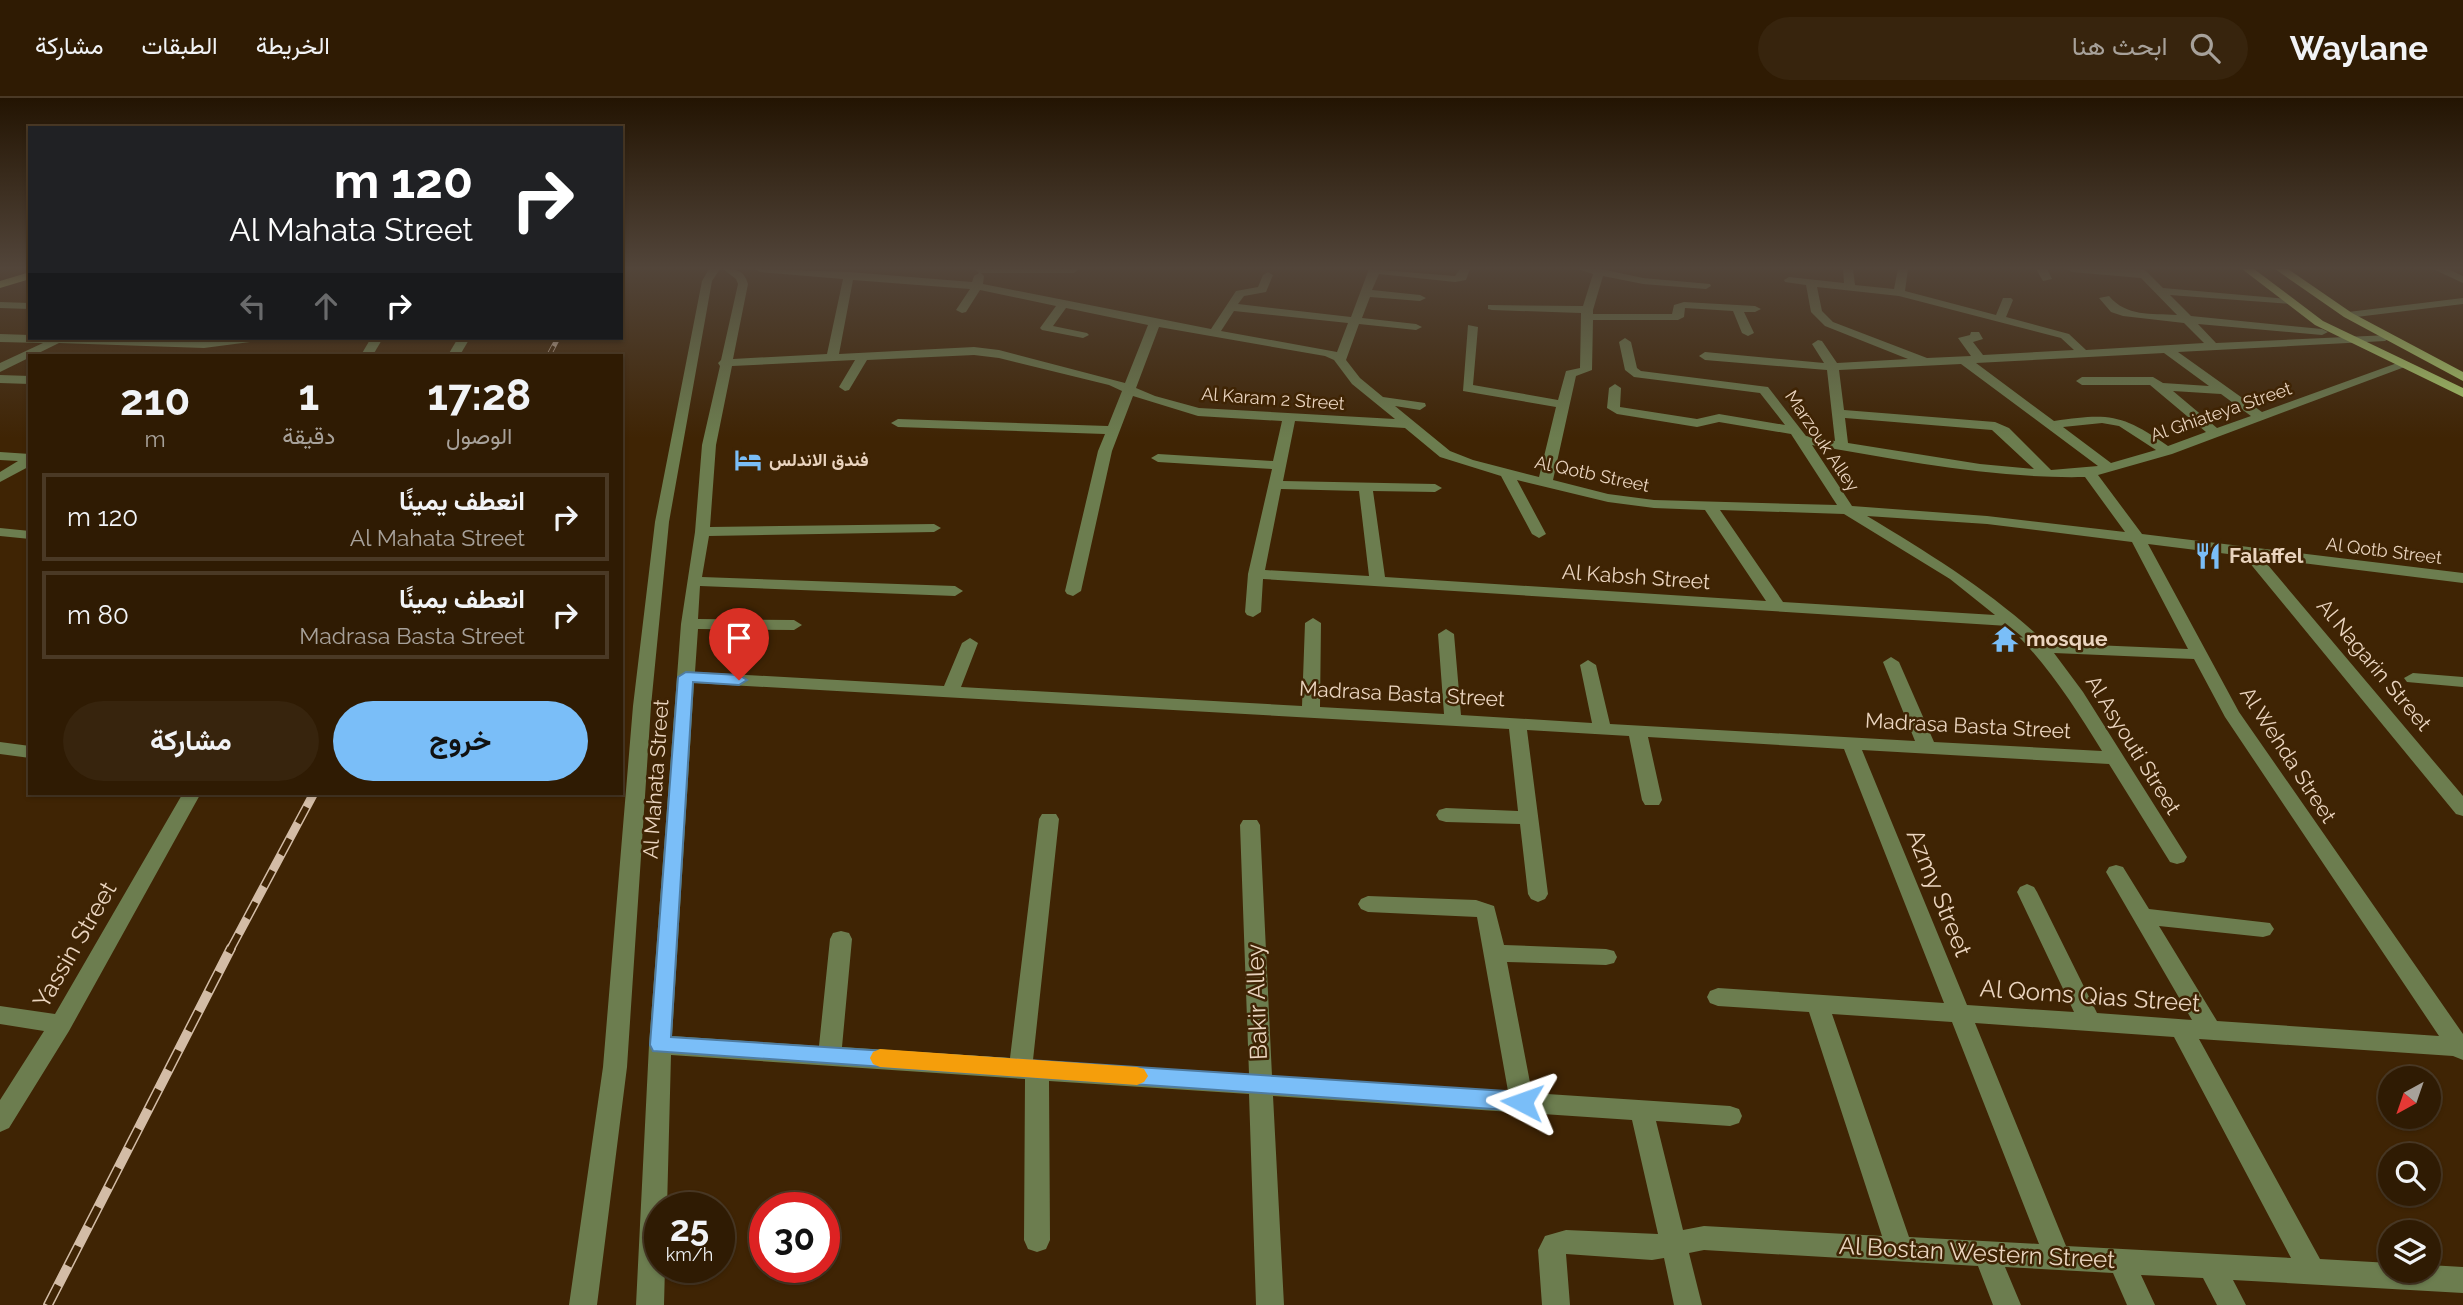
<!DOCTYPE html>
<html lang="ar">
<head>
<meta charset="utf-8">
<style>
  body { margin:0; font-family:Raleway,Vazirmatn,sans-serif; background:#37240d; color:#f1f3f6; direction:rtl; height:100vh; display:flex; flex-direction:column; font-size:26px; white-space:nowrap }
  * { box-sizing:border-box; margin:0 }
  p { font-size:23px; color:#a7a19a }
  .icon { flex:none; width:38px; height:38px; fill:none; stroke:currentColor; stroke-width:2; stroke-linecap:round; stroke-linejoin:round }
  .map { position:relative; flex:1; overflow:hidden; direction:ltr }
  .side { position:absolute; left:28px; top:256px; width:595px; height:441px; display:flex; flex-direction:column; background:#2f1b03; border-radius:0px; box-shadow:0 2px 5px #0004,0 0 0 2px #4a3925; direction:rtl }
  .side>* { flex:none }
  .guide { position:absolute; left:28px; top:28px; width:595px; height:214px; border-radius:0px; box-shadow:0 2px 5px #0004,0 0 0 2px #4a3925; direction:rtl; background:#202124; color:#fff; overflow:hidden }
  .needle { width:46px; rotate:220deg }
  .controls { position:absolute; left:2378px; top:968px; display:grid; gap:14px }
  .controls a { display:grid; place-items:center; width:63px; height:63px; border-radius:50%; background:#2f1b03; box-shadow:0 2px 5px #0004,0 0 0 2px #4a3925; font-size:35px }
  .speed { position:absolute; left:644px; top:1094px; display:flex; gap:14px; font-size:35px; font-weight:700; text-align:center }
  .speed>* { display:grid; place-content:center; width:91px; height:91px; border-radius:50%; background:#2f1b03; box-shadow:0 2px 5px #0004,0 0 0 2px #4a3925; line-height:1 }
  .speed small { font-size:18px; font-weight:400 }
  .speed .limit { border:10px solid #d22; background:#fff; color:#111 }
  .pin { position:absolute; display:grid; place-items:center; width:60px; height:60px; color:#fff; margin:-72px -30px; border-radius:50% 50% 50% 0; rotate:-45deg; box-shadow:0 0 7px #0007 }
  .pin .icon { rotate:45deg }
  .me { position:absolute; width:77px; margin:-38px; rotate:274deg; stroke-linejoin:round; filter:drop-shadow(0 0 5px #0008) }
  .turn { display:flex; align-items:center; gap:24px; height:147px; padding:0 35px; font-size:32px }
  .turn .icon { width:91px; height:91px; stroke-width:2.5 }
  .turn b { display:block; font-size:49px; line-height:60px }
  .lanes { display:flex; align-items:center; height:66px; padding:0 35px; background:#0003; justify-content:center; gap:35px; direction:ltr }
  .lanes .off { opacity:.35 }
  .eta { display:flex; justify-content:space-evenly; align-items:center; height:119px; text-align:center }
  .eta b { font-size:42px; font-weight:700; line-height:49px }
  .button { display:flex; gap:14px; margin-top:auto; padding:14px 35px }
  .button a { flex:1; height:80px; border-radius:42px; background:#7abef8; color:#111; font-size:28px; font-weight:700; line-height:80px; text-align:center }
  .button a+a { background:#37240d; color:#f1f3f6 }
  ul { padding:0; list-style:none }
  li { display:flex; align-items:center; gap:21px; height:88px; margin:0 14px 10px; padding:0 21px; border:4px solid #4a3925; border-radius:0px }
  li div { flex:1 }
  li b { display:block; font-size:26px }
  li em { font-style:normal }
  header { display:flex; align-items:center; gap:42px; box-sizing:border-box; height:98px; padding:0 35px; background:#2f1b03; border-bottom:2px solid #4a3925 }
  header strong { font-size:33px }
  nav { display:flex; gap:38px; margin-inline-start:auto; font-size:24px }
  .search { width:490px; height:63px; background:#37240d; display:flex; align-items:center; gap:18px; box-sizing:border-box; padding:0 24px; border-radius:38px; color:#a7a19a; font-size:26px }
  .map>svg:first-child { display:block }
</style>
</head>
<body>
<header>
<strong>Waylane</strong>
<div class="search"><svg class="icon" aria-label="search" viewBox="0 0 24 24"><circle cx="10" cy="10" r="6"/><path d="M15 15l6 6"/></svg>ابحث هنا</div>
<nav><a>الخريطة</a><a>الطبقات</a><a>مشاركة</a></nav>
</header>
<div class="map">
<svg width="2463" height="1207" viewBox="0 0 2463 1207">
  <rect width="100%" height="100%" fill="#3f2404"/>
  <g fill="none" stroke-linecap="round" stroke-linejoin="round">
    <!-- minor -->
    <g fill="#6c7d4f" fill-rule="evenodd">
      <polygon points="709,171 720,171 712,183 669,424 651,608 627,969 597,1207 569,1207 603,969 633,608 655,424 702,183"/>
      <path d="M723 171C736 171 744 172 748 186L733 261 827 256 843 181 760 174 755 171 849 174 972 184 974 178 979 175 975 171H1079L1074 175H981L984 178 983 186 1211 231 1236 193 1258 189 1263 177 1268 174 1273 177 1266 194 1244 198 1238 206 1351 219 1369 171 1455 178 1460 171H1470L1466 182 1455 184 1379 176 1372 192 1420 197 1426 200 1420 203 1370 199 1362 220 1416 226 1422 229 1416 232 1359 226 1346 262 1360 280 1383 299 1425 305 1426 308 1420 312 1395 308 1450 353 1473 362 1539 379 1556 309 1463 293 1468 227 1478 229 1473 287 1558 302 1566 273 1580 270 1581 215 1492 212 1488 211V207L1583 208 1593 176 1578 171H1601L1643 180 1710 186 1711 188 1706 191 1643 186 1603 178 1593 212V216H1672L1674 207 1684 204 1755 208 1761 211 1755 214H1744L1754 235 1748 238 1742 235 1733 213 1685 210 1684 219 1678 222H1593L1592 272 1576 278 1553 382 1608 396 1654 402 1837 407 1791 336 1719 324 1697 329 1617 316 1607 310 1609 290 1615 286 1621 290 1620 309 1697 321 1719 316 1785 327 1760 295 1634 279 1625 272 1619 244 1625 240 1631 244 1637 270 1641 273 1768 289 1806 338 1835 343 1827 272 1705 262 1699 258 1705 254 1824 265 1812 246 1818 242 1822 243 1837 265 1908 261 1825 228 1811 214 1806 187 1785 184 1784 182 1789 179 1844 185 1843 171H1853L1855 187 1894 191 1898 171H1908L1905 193 1996 217 2003 200H2011L2013 202 2006 219 2069 236 2086 252 2204 245 2184 225 2123 218 2111 214 2099 200 2109 198C2127 219 2150 215 2177 217L2141 180 2072 174 2067 171H2144L2163 190 2288 201 2294 204 2292 206 2170 197 2191 218 2322 231 2328 234 2322 237 2198 226 2216 245 2389 237 2391 239 2385 243 2178 254 2262 314 2400 264 2410 267 2172 356 2098 377 2142 436 2463 475V485L2262 460 2463 698V718L2456 716 2244 458 2148 446 2239 614 2463 936V962L2453 958 2199 941 2320 1161 2390 1165V1172H2429V1167L2463 1169V1195L2233 1182 2246 1207H2217L2203 1180 2141 1177 2155 1207H2127L2113 1175 2005 1169 2021 1207H1993L1978 1168 1704 1152 1689 1155 1702 1207H1674L1664 1160 1652 1162 1566 1156 1570 1207H1542L1538 1152 1545 1138 1566 1132 1658 1136 1632 1022 1273 998 1284 1207H1256L1249 996 1049 983 1050 1142 1046 1151 1037 1154 1028 1151 1024 1142 1025 981 671 957 667 1110H660V1169H665L664 1207H636L649 947 681 526 695 434 702 347 720 268 718 265 721 262 738 186 736 181ZM853 182 970 191 956 212 962 215 966 214 980 192 1056 208 1040 230 1042 232 1083 240 1089 237 1087 235 1053 228 1066 210 1148 227 1125 285 999 252 974 249 839 256ZM1817 189 1899 198 2061 240 2074 252 1983 257 1973 244 1983 241 1979 234H1971L1970 237 1958 240 1971 258 1927 260 1833 224 1822 213ZM1234 213 1348 225 1337 254 1221 233ZM1159 229 1325 258 1334 262 1352 286 1395 321 1199 310 1155 298 1136 290ZM2164 255 2209 288 2163 285 2153 279H2082L2076 283 2082 287H2150L2206 334 2168 348C2122 316 2109 315 2054 323L1976 265ZM974 257 999 260 1109 287 1122 293 1108 328 898 321 891 325 898 329 1105 336 1098 353 1065 493 1067 496 1073 498 1081 493 1112 353 1133 298 1198 318 1282 323 1273 363 1158 356 1151 360 1158 364 1272 371 1248 476 1245 514 1247 517 1253 519 1261 514 1263 481 2008 528C2047 565 2074 608 2102 653L1934 644 1899 564 1891 559 1883 564 1915 643 1610 626 1596 567 1588 562 1580 567 1592 625 1461 617 1454 536 1446 531 1438 536 1444 616 1320 609 1321 525 1313 520 1305 525 1302 608 961 589 978 545 970 540 962 545 944 588 695 574 698 531 794 532 802 527 794 522 698 521 700 488 955 498 963 493 955 488 702 479 709 438 934 434 941 430 934 426 710 429 716 347 732 268 855 262 839 289 845 293 849 292 867 262ZM1961 266 2098 368 2051 372 2009 330 1995 324 1844 312 1839 272ZM2173 293 2221 296 2251 318 2217 330ZM1845 320 1992 332 2034 371 1980 366 1848 345ZM1295 323 1405 330 1440 359 1501 378 1532 436 1539 440 1546 436 1517 382 1608 404 1654 410 1705 412 1766 503 1385 479 1373 393 1435 394 1442 390 1435 386 1283 383ZM2102 325 2119 328 2156 352 2111 365 2063 329ZM1812 347C1902 362 1993 381 2085 379L2125 434 1987 418 1852 408ZM1281 391 1359 393 1369 478 1265 472ZM1720 412 1844 416 1950 481 1995 517 1783 504ZM1867 418 1987 426 2132 444 2188 551 2046 545C1992 494 1930 456 1867 418ZM2054 555 2194 561 2225 619 2439 938 2217 923 2159 828 2263 839 2270 837 2274 831 2270 825 2149 811 2123 769 2116 767 2109 769 2106 774 2192 922 2097 915 2037 794 2034 789 2027 786 2020 789 2017 794 2074 914 1967 907 1862 652 2109 666 2170 764 2177 766 2184 764 2187 759 2083 594ZM694 585 1509 631 1518 713 1446 710 1439 712 1436 717 1439 722 1446 724 1520 726 1528 796 1531 801 1538 804 1545 801 1548 796 1527 632 1629 638 1642 702 1645 707H1659L1662 702 1648 639 1844 651 1944 905 1718 890 1710 893 1707 899 1710 905 1718 908 1809 914 1882 1138 1704 1128 1683 1132 1656 1023 1730 1028 1739 1025 1742 1018 1739 1011 1730 1008 1532 995 1507 864 1606 867 1614 865 1617 859 1614 853 1606 851 1504 847 1494 808 1476 802 1368 798 1361 801 1358 806 1361 811 1368 814 1477 819 1508 993 1272 978 1260 727 1257 722H1243L1240 727 1249 976 1033 962 1059 721 1056 716H1042L1039 721 1010 960 842 949 852 841 849 835 841 833 833 835 830 841 819 948 672 938ZM1832 916 1952 924 2039 1146 1909 1139ZM1975 925 2174 939 2291 1160 2066 1148Z"/>
      <polygon points="2036,171 2047,171 2052,181 2043,183"/>
      <polygon points="2433,171 2448,171 2463,178 2463,185"/>
      <polygon points="2463,200 2463,206 2348,220 2342,217 2348,214"/>
      <polygon points="0,204 30,205 30,211 0,210"/>
      <polygon points="0,236 30,237 30,240 204,242 256,240 250,244 204,250 59,245 0,274 0,265 43,245 0,244"/>
      <polygon points="371,240 383,240 373,257 361,257"/>
      <polygon points="458,240 470,240 460,257 448,257"/>
      <polygon points="0,277 30,278 30,286 0,285"/>
      <polygon points="0,354 30,356 30,368 0,384 0,374 18,363 0,362"/>
      <polygon points="0,430 30,433 30,441 0,438"/>
      <polygon points="2413,575 2463,579 2463,589 2407,584 2404,580"/>
      <polygon points="0,644 30,648 30,660 0,656"/>
      <polygon points="183,695 201,695 69,933 9,1030 0,1034 0,1002 44,933 0,926 0,908 55,916"/>
    </g>
    <!-- major -->
    <g fill="#accf6d" fill-rule="evenodd">
      <polygon points="2242,171 2254,171 2323,223 2463,290 2463,299 2315,227"/>
      <polygon points="2275,171 2288,171 2352,215 2463,274 2463,283 2344,219"/>
      <polygon points="30,174 30,181 0,190 0,183"/>
    </g>
    <defs>
      <polyline id="rail-far2" points="549,257 558,240"/>
      <polyline id="rail-far1" points="230,852 314,695"/>
      <polyline id="rail" points="48,1207 231,850"/>
    </defs>
    <!-- rail-far2 casing -->
    <use href="#rail-far2" stroke="#d3bca6" stroke-width="5"/>
    <!-- rail-far1 casing -->
    <use href="#rail-far1" stroke="#d3bca6" stroke-width="9"/>
    <!-- rail casing -->
    <use href="#rail" stroke="#d3bca6" stroke-width="10"/>
    <!-- rail-far2 -->
    <use href="#rail-far2" stroke="#3f2404" stroke-width="3.5" stroke-dasharray="10" stroke-linecap="butt"/>
    <!-- rail-far1 -->
    <use href="#rail-far1" stroke="#3f2404" stroke-width="6" stroke-dasharray="18" stroke-linecap="butt"/>
    <!-- rail -->
    <use href="#rail" stroke="#3f2404" stroke-width="7" stroke-dasharray="22" stroke-linecap="butt"/>
  </g>
  <!-- sky -->
  <linearGradient id="sky" x2="0" y2="1"><stop stop-color="#231402"/><stop offset="0.5" stop-color="#52453a"/><stop offset="1" stop-color="#52453a" stop-opacity="0"/></linearGradient>
  <rect width="2463" height="340" fill="url(#sky)"/>
  <!-- route -->
  <polygon fill="#7abef8" stroke="#4f7ca1" stroke-width="2" points="686,574 739,577 747,582 739,587 693,584 671,939 1522,994 1530,997 1533,1004 1530,1010 1522,1013 653,953 650,947 678,579"/>
  <!-- slow -->
  <polygon fill="#f59e0b" points="880,951 1137,969 1144,971 1148,978 1144,984 1137,987 880,969 873,966 870,960 873,954"/>
  <!-- icons -->
  <defs>
    <symbol id="hotel-bare" viewBox="-9 -9 18 18"><path d="M-6-4.5h1.5V1H6V5H4.5V3h-9V5H-6ZM-4 0a1.8 1.8 0 1 1 3.6 0ZM.5 0V-2.5h3Q6-2.5 6 0Z" fill="#7abef8" stroke="#3f2404" stroke-width="2.5" paint-order="stroke"/></symbol>
    <symbol id="restaurant-bare" viewBox="-9 -9 18 18"><path d="M-5-6h1v4h1v-4h1v4h1v-4h1v5L-1.5 .5V6h-2V.5L-5-1ZM5-6V6H3V1.5H1.5Q1.5-4 5-6Z" fill="#7abef8" stroke="#3f2404" stroke-width="2.5" paint-order="stroke"/></symbol>
    <symbol id="temple-bare" viewBox="-9 -9 18 18"><path d="M0-6L5-2H3V0L6.5 2.5H4V6H1.5V3h-3V6H-4V2.5H-6.5L-3 0V-2H-5Z" fill="#7abef8" stroke="#3f2404" stroke-width="2.5" paint-order="stroke"/></symbol>
  </defs>
  <g fill-rule="evenodd">
    <use href="#hotel-bare" x="729" y="343" width="38" height="38"/>
    <use href="#restaurant-bare" x="2189" y="439" width="38" height="38"/>
    <use href="#temple-bare" x="1986" y="522" width="38" height="38"/>
  </g>
  <g text-anchor="middle" stroke-width="5" stroke-linejoin="round" paint-order="stroke">
    <!-- far-street labels -->
    <g font-size="18" fill="#ead4bf" stroke="#3f2404">
      <text transform="translate(1273 301) rotate(4)" y="6">Al Karam 2 Street</text>
      <text transform="translate(2221 314) rotate(-19)" y="6">Al Ghiateya Street</text>
      <text transform="translate(1822 343) rotate(56)" y="6">Marzouk Alley</text>
      <text transform="translate(1592 376) rotate(12)" y="6">Al Qotb Street</text>
      <text transform="translate(2384 453) rotate(7)" y="6">Al Qotb Street</text>
    </g>
    <!-- far-poi labels -->
    <g font-size="18" font-weight="bold" fill="#ead4bf" stroke="#3f2404" text-anchor="start">
      <text x="769" y="368">فندق الاندلس</text>
    </g>
    <!-- poi labels -->
    <g font-size="21" font-weight="bold" fill="#ead4bf" stroke="#3f2404" text-anchor="start">
      <text x="2229" y="465">Falaffel</text>
      <text x="2026" y="548">mosque</text>
    </g>
    <!-- street labels -->
    <g font-size="21" fill="#ead4bf" stroke="#3f2404">
      <text transform="translate(1636 479) rotate(4)" y="7">Al Kabsh Street</text>
      <text transform="translate(2374 567) rotate(50)" y="7">Al Nagarin Street</text>
      <text transform="translate(1402 596) rotate(3)" y="7">Madrasa Basta Street</text>
      <text transform="translate(1968 628) rotate(3)" y="7">Madrasa Basta Street</text>
      <text transform="translate(2133 647) rotate(58)" y="7">Al Asyouti Street</text>
      <text transform="translate(2288 657) rotate(57)" y="7">Al Wehda Street</text>
      <text transform="translate(656 681) rotate(-86)" y="7">Al Mahata Street</text>
    </g>
    <!-- near-street labels -->
    <g font-size="24" fill="#ead4bf" stroke="#3f2404">
      <text transform="translate(1939 795) rotate(68)" y="8">Azmy Street</text>
      <text transform="translate(75 847) rotate(-60)" y="8">Yassin Street</text>
      <text transform="translate(2090 898) rotate(4)" y="8">Al Qoms Qias Street</text>
      <text transform="translate(1257 904) rotate(-92)" y="8">Bakir Alley</text>
      <text transform="translate(1977 1155) rotate(3)" y="8">Al Bostan Western Street</text>
    </g>
  </g>
</svg>
<div class="controls">
<a><svg class="needle" viewBox="-14 -14 28 28"><path d="M0-13l5 13h-10z" fill="#e53935"/><path d="M0 13l5-13h-10z" fill="#a7a19a"/></svg></a>
<a><svg class="icon" aria-label="search" viewBox="0 0 24 24"><circle cx="10" cy="10" r="6"/><path d="M15 15l6 6"/></svg></a>
<a><svg class="icon" aria-label="layers" viewBox="0 0 24 24"><path d="M12 4l9 5-9 5-9-5zM3 14l9 5 9-5"/></svg></a>
</div>
<div class="speed"><div>25<small>km/h</small></div><div class="limit">30</div></div>
<div class="pin" style="left:739px;top:582px;background:#d93025"><svg class="icon" aria-label="arrive" viewBox="0 0 24 24"><path d="M6 21V4h12l-3 4 3 4H6"/></svg></div>
<svg class="me" style="left:1522px;top:1004px" viewBox="-20 -20 40 40"><path d="M0-17L14 15 0 8-14 15z" fill="#7abef8" stroke="#fff" stroke-width="4"/></svg>
<div class="guide">
<div class="turn"><svg class="icon" aria-label="right" viewBox="0 0 24 24"><path d="M7 20v-9h11M14 6l5 5-5 5"/></svg><div><b>120 m</b>Al Mahata Street</div></div>
<div class="lanes"><svg class="icon off" aria-label="left" viewBox="0 0 24 24"><path d="M17 20v-9H6M10 6l-5 5 5 5"/></svg><svg class="icon off" aria-label="ahead" viewBox="0 0 24 24"><path d="M12 20V5M6 11l6-6 6 6"/></svg><svg class="icon" aria-label="right" viewBox="0 0 24 24"><path d="M7 20v-9h11M14 6l5 5-5 5"/></svg></div>
</div>
<section class="side">
<div class="eta">
<div><b>17:28</b><p>الوصول</p></div>
<div><b>1</b><p>دقيقة</p></div>
<div><b>210</b><p>m</p></div>
</div>
<ul>
<li><svg class="icon" aria-label="right" viewBox="0 0 24 24"><path d="M7 20v-9h11M14 6l5 5-5 5"/></svg><div><b>انعطف يمينًا</b><p>Al Mahata Street</p></div><em>120 m</em></li>
<li><svg class="icon" aria-label="right" viewBox="0 0 24 24"><path d="M7 20v-9h11M14 6l5 5-5 5"/></svg><div><b>انعطف يمينًا</b><p>Madrasa Basta Street</p></div><em>80 m</em></li>
</ul>
<div class="button"><a>خروج</a><a>مشاركة</a></div>
</section>
</div>
</body>
</html>
